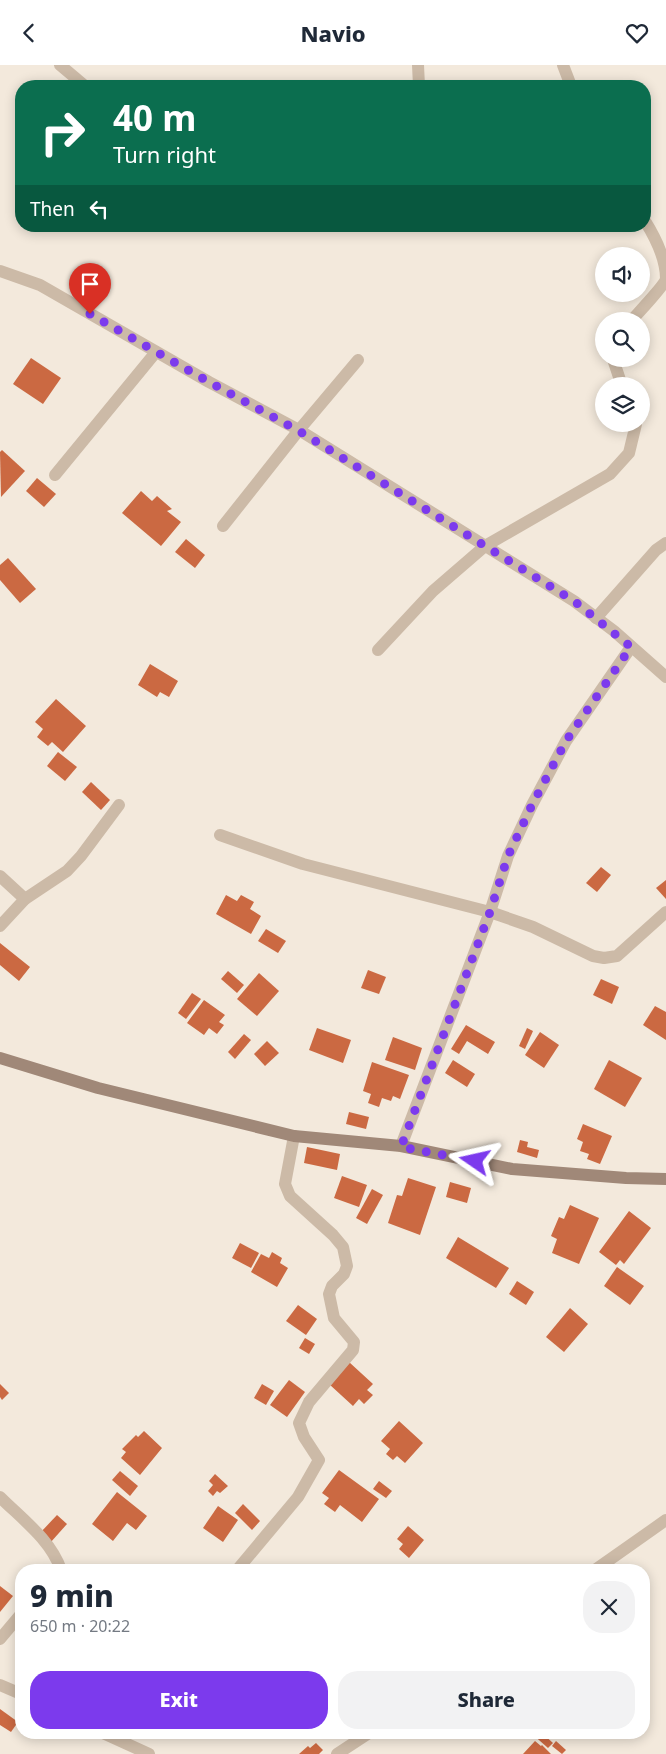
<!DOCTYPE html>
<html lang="en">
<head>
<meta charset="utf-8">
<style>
  body { margin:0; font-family:"Noto Sans",sans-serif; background:#f2f2f3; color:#1f2937; height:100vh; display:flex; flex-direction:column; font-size:19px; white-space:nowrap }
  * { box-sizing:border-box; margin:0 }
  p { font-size:16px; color:#747a83 }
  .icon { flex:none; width:28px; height:28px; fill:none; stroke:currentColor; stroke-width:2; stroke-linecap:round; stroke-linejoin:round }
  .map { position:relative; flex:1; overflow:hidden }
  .panel { position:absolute; left:15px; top:1499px; width:635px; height:175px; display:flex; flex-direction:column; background:#fff; border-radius:20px; box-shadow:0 2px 12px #0003 }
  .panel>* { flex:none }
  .hud { position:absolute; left:15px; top:15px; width:636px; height:152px; border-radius:20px; box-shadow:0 2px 12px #0003; background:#0b6e4f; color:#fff; overflow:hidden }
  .tools { position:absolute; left:595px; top:182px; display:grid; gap:10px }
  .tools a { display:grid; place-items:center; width:55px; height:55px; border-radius:50%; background:#fff; box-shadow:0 2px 12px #0003; font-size:25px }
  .pin { position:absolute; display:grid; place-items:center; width:42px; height:42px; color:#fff; margin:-51px -21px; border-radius:50% 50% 50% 0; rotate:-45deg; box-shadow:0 0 5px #0007 }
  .pin .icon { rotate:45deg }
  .me { position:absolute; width:55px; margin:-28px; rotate:281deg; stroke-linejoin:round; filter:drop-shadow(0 0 4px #0008) }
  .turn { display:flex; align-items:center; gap:18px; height:105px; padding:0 15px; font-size:22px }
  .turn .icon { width:65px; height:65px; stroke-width:2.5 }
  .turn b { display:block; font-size:35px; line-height:42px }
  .then { display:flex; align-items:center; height:48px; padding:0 15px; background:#0003; gap:10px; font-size:19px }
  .round { display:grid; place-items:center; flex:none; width:52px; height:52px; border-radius:20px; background:#f2f2f3 }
  .headline { display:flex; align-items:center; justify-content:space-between; height:85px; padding:0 15px }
  h1 { font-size:30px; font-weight:800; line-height:38px }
  .cta { display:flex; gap:10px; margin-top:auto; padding:10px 15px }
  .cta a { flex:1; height:58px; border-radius:20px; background:#7c3aed; color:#fff; font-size:20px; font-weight:800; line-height:58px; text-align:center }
  .cta a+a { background:#f2f2f3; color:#1f2937 }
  header { display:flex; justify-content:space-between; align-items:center; height:65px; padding:0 15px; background:#fff; font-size:22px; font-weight:800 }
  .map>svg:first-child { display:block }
</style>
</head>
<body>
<header><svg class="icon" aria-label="back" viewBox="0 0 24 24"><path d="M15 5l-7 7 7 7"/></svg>Navio<svg class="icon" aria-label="heart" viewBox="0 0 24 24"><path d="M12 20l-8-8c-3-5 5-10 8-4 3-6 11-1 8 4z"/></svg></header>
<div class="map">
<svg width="666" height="1689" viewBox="0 0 666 1689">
  <rect width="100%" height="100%" fill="#f3e9dc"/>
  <!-- building -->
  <g fill="#cb6942">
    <polygon points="31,293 61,313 43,339 13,319"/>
    <polygon points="2,385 25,406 1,432 0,387"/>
    <polygon points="37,413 56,429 44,442 26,426"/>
    <polygon points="141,426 152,436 157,431 172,444 167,446 181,457 161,481 122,448"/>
    <polygon points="186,474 205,490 195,503 175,487"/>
    <polygon points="8,493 36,524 20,538 0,515 0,500"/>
    <polygon points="150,599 178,616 169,632 160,627 157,632 138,620"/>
    <polygon points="56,634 86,661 63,687 52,677 48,681 37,672 43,664 35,657"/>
    <polygon points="58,687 77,702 65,716 47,701"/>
    <polygon points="91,717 110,735 101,745 82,727"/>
    <polygon points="601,802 611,810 597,827 586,818"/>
    <polygon points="666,815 666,834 656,823"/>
    <polygon points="226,830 237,836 241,830 254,837 250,844 261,851 251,869 216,849"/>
    <polygon points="266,864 286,876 278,888 258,876"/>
    <polygon points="0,878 30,902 19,916 0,900"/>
    <polygon points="368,905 386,912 379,929 361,923"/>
    <polygon points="228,906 244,920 237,928 221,914"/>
    <polygon points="259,908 279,926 257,951 237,934"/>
    <polygon points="601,914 619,922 612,939 593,930"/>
    <polygon points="192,928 201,934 186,954 178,948"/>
    <polygon points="204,935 225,950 219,957 224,960 217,969 209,963 204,970 187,958"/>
    <polygon points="655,941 666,947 666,975 643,960"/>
    <polygon points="466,960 495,977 488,989 467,976 459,989 451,984"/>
    <polygon points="317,963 351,975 343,998 309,985"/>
    <polygon points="527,963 533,966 525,984 519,981"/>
    <polygon points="540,967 559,980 544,1003 525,990"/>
    <polygon points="244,969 251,975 235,994 228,987"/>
    <polygon points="393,972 422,983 415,1005 385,995"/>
    <polygon points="267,976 279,988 265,1001 254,989"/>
    <polygon points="453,995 475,1009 467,1022 445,1008"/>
    <polygon points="609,995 642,1013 625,1042 594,1024"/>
    <polygon points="372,997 409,1010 400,1034 393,1031 391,1036 382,1033 379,1042 368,1038 371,1029 363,1026"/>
    <polygon points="349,1047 369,1052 366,1064 346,1059"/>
    <polygon points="583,1059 612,1071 600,1099 587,1094 589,1089 580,1086 583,1077 577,1074"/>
    <polygon points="520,1075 528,1077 527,1082 539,1085 537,1093 517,1087"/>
    <polygon points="307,1082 340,1089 337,1105 304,1098"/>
    <polygon points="342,1111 367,1120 359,1142 334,1133"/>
    <polygon points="408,1113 436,1122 420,1170 388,1158 397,1130 402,1131"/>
    <polygon points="450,1117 471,1123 467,1138 446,1132"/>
    <polygon points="372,1124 383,1130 367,1159 356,1153"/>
    <polygon points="570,1140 599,1153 579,1199 552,1188 557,1174 551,1171 559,1152 564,1154"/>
    <polygon points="629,1146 651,1163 624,1199 620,1195 616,1200 599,1187"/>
    <polygon points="458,1172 509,1203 496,1223 446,1193"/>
    <polygon points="240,1178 259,1188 251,1203 232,1193"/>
    <polygon points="272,1187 282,1193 280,1198 288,1203 277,1222 251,1207 261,1189 269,1193"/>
    <polygon points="617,1202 644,1221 630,1240 604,1221"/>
    <polygon points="517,1216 534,1227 526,1240 509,1229"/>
    <polygon points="298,1240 317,1254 306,1270 286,1256"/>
    <polygon points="570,1243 588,1259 564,1287 546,1272"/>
    <polygon points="305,1273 315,1279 309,1289 299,1283"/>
    <polygon points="349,1297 373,1319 367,1325 373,1330 364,1339 359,1334 353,1341 329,1319"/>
    <polygon points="289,1315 305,1327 287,1352 270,1340"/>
    <polygon points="0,1319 9,1328 2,1335 0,1332"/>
    <polygon points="262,1319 274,1326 266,1340 254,1333"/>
    <polygon points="399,1356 423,1378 405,1398 397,1391 393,1395 386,1389 390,1384 381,1376"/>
    <polygon points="144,1366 162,1383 140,1410 121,1393 126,1387 122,1384 136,1370 138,1372"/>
    <polygon points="339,1405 379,1434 362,1457 340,1440 335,1447 324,1439 329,1433 322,1428"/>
    <polygon points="120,1406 138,1421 130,1431 112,1415"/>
    <polygon points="215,1409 228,1421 220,1428 217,1426 213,1431 208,1426 213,1420 209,1416"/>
    <polygon points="379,1416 392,1426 386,1433 373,1424"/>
    <polygon points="117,1427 147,1451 136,1465 127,1458 113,1476 92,1459"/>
    <polygon points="243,1439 260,1456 252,1465 235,1448"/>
    <polygon points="218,1441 238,1455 223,1477 203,1463"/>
    <polygon points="57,1450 67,1459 50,1478 40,1468"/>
    <polygon points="408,1461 424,1475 409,1493 399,1484 403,1479 397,1474"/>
    <polygon points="0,1521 13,1531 0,1547"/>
    <polygon points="0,1644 18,1657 11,1667 0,1660"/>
    <polygon points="280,1668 290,1668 285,1673"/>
    <polygon points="531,1668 542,1668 553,1678 548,1683"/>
    <polygon points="535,1676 541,1681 542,1680 551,1689 523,1689"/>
    <polygon points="556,1676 566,1685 562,1689 552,1681"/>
    <polygon points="316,1678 323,1685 319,1689 299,1689 308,1681 310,1683"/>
  </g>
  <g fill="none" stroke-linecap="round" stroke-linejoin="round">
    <!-- minor -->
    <g stroke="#ccbaa7" stroke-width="12">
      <polyline points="60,0 85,21"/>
      <polyline points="418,0 419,21"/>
      <polyline points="563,0 571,21"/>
      <path d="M631 256C638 248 664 221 666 214 666 194 655 172 645 156"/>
      <polyline points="613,294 622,321"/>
      <polyline points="55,410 156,287"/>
      <polyline points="223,461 299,365 358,295"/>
      <polyline points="596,553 656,485 666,478"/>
      <polyline points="378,585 433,526 485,481 610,409 629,388 636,359"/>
      <polyline points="220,770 303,799 490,847 533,862 593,891 604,893 617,891 666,847"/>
      <polyline points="0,811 25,834"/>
      <polyline points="0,861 25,834 67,806 81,791 119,740"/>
      <polyline points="401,1081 490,847 508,791 532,740 566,676 631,582"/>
      <path d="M0 1432C22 1454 51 1475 61 1505"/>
      <polyline points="237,1505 298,1432 319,1395 304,1372 299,1358 309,1337 353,1285 354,1277 334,1253 329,1229 332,1221 344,1209 347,1201 343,1182 333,1170 290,1131 285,1119 294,1071"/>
      <polyline points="595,1505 666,1455"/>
      <polyline points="0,1574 21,1549"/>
      <polyline points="0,1620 21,1629"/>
      <polyline points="103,1668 149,1689"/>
      <polyline points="337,1689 369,1668"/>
    </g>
    <!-- tertiary -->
    <polyline stroke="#ccbaa7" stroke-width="12" points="0,206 40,220 209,317 299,365 574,536 614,566 666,612"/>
    <!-- secondary -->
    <polyline stroke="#a08878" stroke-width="12" points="0,993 98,1023 294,1071 401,1081 512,1104 626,1113 666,1114"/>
  </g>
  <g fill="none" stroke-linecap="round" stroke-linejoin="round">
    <!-- route -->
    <polyline stroke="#7c3aed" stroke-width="9" stroke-dasharray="0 16.2" points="90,249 209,317 299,366 574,536 631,582 566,676 532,740 508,791 490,847 401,1082 475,1096"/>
  </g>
</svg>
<div class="tools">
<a><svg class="icon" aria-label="sound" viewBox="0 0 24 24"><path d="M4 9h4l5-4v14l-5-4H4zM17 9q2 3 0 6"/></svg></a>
<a><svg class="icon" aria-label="search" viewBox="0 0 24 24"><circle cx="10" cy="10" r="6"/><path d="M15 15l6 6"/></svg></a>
<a><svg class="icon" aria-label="layers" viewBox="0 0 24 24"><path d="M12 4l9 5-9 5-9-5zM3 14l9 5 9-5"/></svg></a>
</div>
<div class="pin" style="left:90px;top:249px;background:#d93025"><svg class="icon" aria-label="arrive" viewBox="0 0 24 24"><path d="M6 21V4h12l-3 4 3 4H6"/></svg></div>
<svg class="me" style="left:475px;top:1096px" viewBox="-20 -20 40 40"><path d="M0-17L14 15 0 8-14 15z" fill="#7c3aed" stroke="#fff" stroke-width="4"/></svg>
<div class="hud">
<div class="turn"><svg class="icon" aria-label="right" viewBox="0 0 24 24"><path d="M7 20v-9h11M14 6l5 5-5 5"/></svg><div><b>40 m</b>Turn right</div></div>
<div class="then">Then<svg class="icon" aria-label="left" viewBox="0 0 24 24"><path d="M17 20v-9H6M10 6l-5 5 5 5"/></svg></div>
</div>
<section class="panel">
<div class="headline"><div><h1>9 min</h1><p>650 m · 20:22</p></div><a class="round"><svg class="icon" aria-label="close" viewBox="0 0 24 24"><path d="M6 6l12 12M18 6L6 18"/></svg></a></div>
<div class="cta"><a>Exit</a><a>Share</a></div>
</section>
</div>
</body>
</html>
